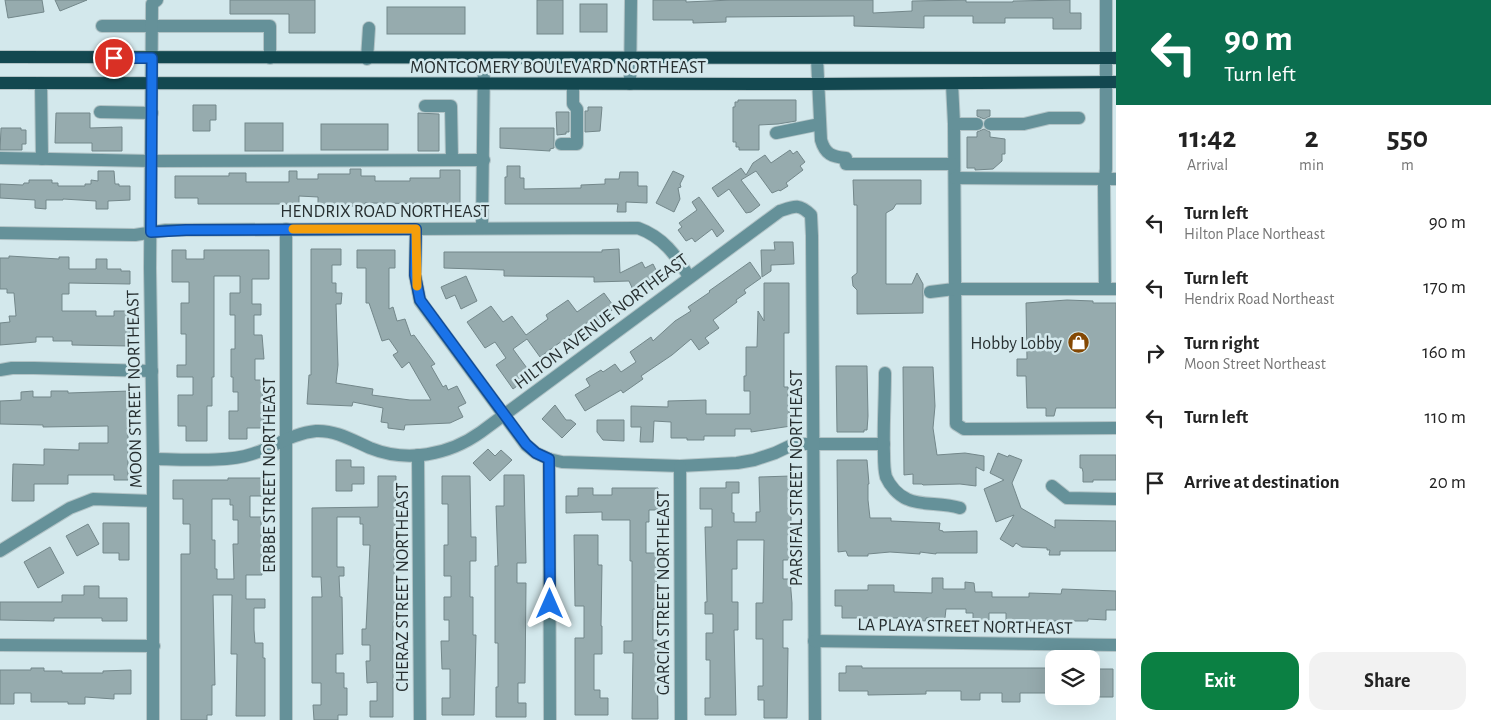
<!DOCTYPE html>
<html lang="en">
<head>
<meta charset="utf-8">
<style>
  body { margin:0; font-family:"Alegreya Sans",sans-serif; background:#f2f2f2; color:#222; height:100vh; display:flex; flex-direction:column; font-size:19px; white-space:nowrap }
  * { box-sizing:border-box; margin:0 }
  p { font-size:16px; color:#767676 }
  .icon { flex:none; width:28px; height:28px; fill:none; stroke:currentColor; stroke-width:2; stroke-linecap:round; stroke-linejoin:round }
  .map { position:relative; flex:1; overflow:hidden }
  .sheet { display:flex; flex-direction:column; background:#fff; width:375px }
  .sheet>* { flex:none }
  .hud { background:#0b6e4f; color:#fff; overflow:hidden }
  .tools { position:absolute; left:1045px; top:650px; display:grid; gap:10px }
  .tools a { display:grid; place-items:center; width:55px; height:55px; border-radius:10px; background:#fff; box-shadow:0 5px 20px #0002; font-size:25px }
  .pin { position:absolute; display:grid; place-items:center; width:42px; height:42px; color:#fff; margin:-21px; border:2px solid #fff; border-radius:50%; box-shadow:0 1px 5px #0007 }
  .me { position:absolute; width:55px; margin:-28px; rotate:0deg; stroke-linejoin:round; filter:drop-shadow(0 0 4px #0008) }
  .turn { display:flex; align-items:center; gap:18px; height:105px; padding:0 25px; font-size:22px }
  .turn .icon { width:65px; height:65px; stroke-width:2.5 }
  .turn b { display:block; font-size:35px; line-height:42px }
  .eta { display:flex; justify-content:space-evenly; align-items:center; height:85px; text-align:center }
  .eta b { font-size:30px; font-weight:600; line-height:35px }
  .primary-button { display:flex; gap:10px; margin-top:auto; padding:10px 25px }
  .primary-button a { flex:1; height:58px; border-radius:15px; background:#0b8043; color:#fff; font-size:20px; font-weight:600; line-height:58px; text-align:center }
  .primary-button a+a { background:#f2f2f2; color:#222 }
  ul { padding:0; list-style:none }
  li { display:flex; align-items:center; gap:15px; height:65px; padding:0 25px }
  li div { flex:1 }
  li b { display:block; font-size:19px }
  li em { font-style:normal }
  main { display:flex; flex:1; min-height:0 }
  .map>svg:first-child { display:block }
</style>
</head>
<body>
<main>
<div class="map">
<svg width="1116" height="720" viewBox="0 0 1116 720">
  <rect width="100%" height="100%" fill="#d3e8ec"/>
  <!-- building -->
  <g fill="#96abae" stroke="#73878a" fill-rule="evenodd">
    <polygon points="5,0 42,0 44,12 8,18"/>
    <polygon points="55,0 87,0 60,11"/>
    <polygon points="230,0 315,0 315,33 289,33 289,14 230,14"/>
    <rect x="537" y="0" width="26" height="34"/>
    <polygon points="653,0 686,0 686,2 732,0 873,0 873,13 912,11 912,1 966,0 966,2 1013,2 1013,1 1070,0 1070,13 1081,13 1081,29 1053,29 1053,18 1005,18 1005,23 973,23 973,16 924,16 924,28 854,26 854,16 726,17 726,22 693,23 693,20 653,20"/>
    <rect x="580" y="4" width="27" height="28"/>
    <rect x="387" y="7" width="78" height="27"/>
    <polygon points="738,100 796,100 796,121 778,124 759,125 759,150 739,150 739,147 736,147 736,142 733,142 733,107 735,107 735,102 738,102"/>
    <polygon points="193,105 216,105 216,120 210,120 210,131 193,131"/>
    <polygon points="588,107 602,107 600,131 585,132 585,111 588,111"/>
    <polygon points="977,110 990,110 990,116 984,119 977,116"/>
    <polygon points="556,112 569,112 569,132 566,132 566,134 557,135"/>
    <polygon points="56,113 90,113 90,128 122,127 122,151 92,151 92,143 55,143"/>
    <polygon points="418,113 439,114 439,151 418,151"/>
    <rect x="245" y="123" width="38" height="28"/>
    <rect x="321" y="124" width="67" height="26"/>
    <polygon points="1,128 21,128 21,130 26,130 26,144 22,144 22,150 0,150"/>
    <polygon points="500,128 554,128 554,148 550,149 550,151 500,148"/>
    <polygon points="984,129 990,132 990,137 1005,139 1005,154 1002,154 1002,161 993,169 975,170 975,168 967,168 967,137 977,137 977,132"/>
    <polygon points="790,150 793,154 797,151 805,162 800,166 803,170 786,183 788,186 780,191 779,190 772,193 756,171 741,180 760,205 751,212 746,213 729,189 718,197 712,188 741,168 746,175 753,163 765,155 771,163"/>
    <polygon points="507,166 520,166 520,178 524,178 524,189 581,188 581,185 605,184 605,179 619,179 620,172 638,172 638,186 647,186 647,203 626,202 626,212 617,212 618,204 505,204 505,177 507,177"/>
    <polygon points="350,169 361,169 361,176 375,176 375,181 410,181 410,178 440,178 440,170 460,170 460,204 365,203 365,206 318,206 318,197 299,196 299,204 198,204 198,198 175,198 175,176 229,176 229,173 246,173 246,182 289,182 289,171 297,171 297,179 318,179 318,174 350,174"/>
    <polygon points="98,171 114,171 115,184 119,184 119,186 130,186 130,200 108,201 108,209 96,209 96,201 63,199 63,200 46,200 46,209 35,208 35,200 0,198 0,184 23,185 24,183 29,183 29,180 52,180 52,183 58,183 58,186 85,186 85,184 91,184 91,180 98,181"/>
    <polygon points="673,171 684,176 680,184 681,187 678,188 680,199 674,212 656,203"/>
    <polygon points="853,180 921,180 921,204 896,204 893,209 886,213 886,284 912,284 917,273 923,284 923,313 857,314 857,290 853,286 852,277 857,273 857,205 854,205"/>
    <polygon points="699,197 724,231 717,237 712,229 695,242 692,238 686,241 678,230 682,227 679,223 697,210 692,202"/>
    <polygon points="774,242 793,242 794,264 771,265 771,271 762,277 761,250 775,250"/>
    <polygon points="311,249 341,249 341,265 332,265 332,283 336,283 336,293 342,293 341,304 336,304 338,365 336,383 373,389 372,395 410,400 431,400 409,362 402,368 393,355 398,352 389,339 382,341 369,303 366,303 366,268 357,268 357,250 395,250 395,268 389,268 389,309 393,307 397,321 405,319 411,336 414,335 435,364 431,366 443,387 446,385 448,390 457,386 466,403 458,407 463,417 450,423 405,425 404,430 388,428 388,423 381,422 383,408 353,402 352,406 307,404 309,375 311,375"/>
    <polygon points="619,249 620,273 642,262 645,268 653,264 661,280 634,292 629,281 594,282 594,277 504,276 504,270 444,268 444,252 602,252 602,250"/>
    <polygon points="172,250 186,250 186,259 204,259 204,250 269,250 269,279 252,279 252,304 261,304 261,315 254,315 254,335 262,335 264,359 255,359 255,380 262,380 264,428 247,428 247,439 229,439 229,411 238,411 238,392 233,392 233,377 231,377 231,349 235,349 235,315 230,315 230,293 240,293 240,276 214,276 214,377 212,377 212,406 207,406 207,441 186,441 186,426 178,426 178,395 193,395 193,377 177,377 177,365 186,365 186,334 181,334 181,303 189,303 189,282 172,282"/>
    <polygon points="9,256 59,259 59,257 69,257 69,269 96,269 96,259 107,259 107,269 121,269 121,271 130,271 130,284 69,283 69,294 62,294 62,311 96,311 96,316 114,316 114,311 130,311 130,346 72,345 72,341 53,341 53,337 36,337 36,342 0,345 0,323 10,322 9,316 16,316 14,293 7,293 7,289 0,289 0,258 9,258"/>
    <polygon points="750,262 761,278 744,290 746,293 736,300 737,302 713,320 719,328 705,338 709,343 699,350 691,339 672,355 641,376 643,379 623,393 621,390 585,411 575,395 590,386 586,379 601,370 603,372 615,364 621,372 636,362 630,352 651,337 653,341 675,321 691,311 688,307 710,292 709,291"/>
    <polygon points="466,276 477,301 461,309 455,295 446,299 441,287"/>
    <polygon points="764,283 789,283 789,333 784,333 784,387 788,387 788,403 791,426 751,432 751,429 735,429 735,436 704,436 704,440 687,440 687,438 671,438 671,422 654,421 653,442 640,442 641,427 631,427 631,406 668,407 668,401 706,400 706,414 750,414 750,391 744,391 744,376 746,376 746,347 757,347 758,311 764,321"/>
    <polygon points="604,293 615,308 590,325 588,322 540,357 527,339 513,349 532,375 513,389 496,365 506,358 495,342 485,348 467,322 491,306 503,322 512,316 526,335 548,319 546,315 568,300 577,312"/>
    <polygon points="1067,300 1093,301 1093,303 1116,303 1116,408 1056,408 1054,416 1046,416 1046,408 1027,408 1026,376 1017,376 1017,359 1027,359 1026,303"/>
    <polygon points="836,366 867,366 867,367 868,416 867,430 864,430 864,432 837,432"/>
    <polygon points="903,367 933,367 935,406 933,428 937,455 965,453 984,456 984,471 976,467 976,486 960,484 923,485 922,484 913,484 913,474 904,475"/>
    <polygon points="33,391 33,397 51,397 51,391 68,391 68,393 130,391 130,422 128,422 128,480 114,480 114,475 68,475 68,484 34,484 34,501 12,501 13,464 44,465 44,449 79,450 79,443 108,443 108,426 43,427 43,425 0,424 0,401 21,400 21,392"/>
    <polygon points="555,405 566,420 571,420 576,424 562,438 542,419"/>
    <polygon points="597,420 624,420 624,441 603,440 597,432"/>
    <polygon points="488,449 495,456 501,450 512,460 490,481 473,463"/>
    <polygon points="998,453 1008,457 1009,455 1022,460 1012,483 1021,508 1055,528 1055,520 1116,521 1116,551 1060,551 1060,555 1049,555 1050,550 1047,550 1047,548 1022,547 1016,543 1013,547 1000,539 1014,515 996,522 984,489 1004,480 990,473"/>
    <polygon points="1080,455 1116,455 1116,480 1093,480 1093,482 1083,482 1083,472 1082,468 1080,468"/>
    <polygon points="336,460 351,460 351,467 364,467 364,484 352,484 352,491 336,491"/>
    <polygon points="837,460 867,460 869,484 868,484 868,500 870,518 891,518 891,521 940,523 939,530 943,531 943,532 977,531 977,553 936,553 936,554 920,552 920,554 890,552 868,554 868,556 848,556 846,551 838,552"/>
    <polygon points="504,475 524,475 526,563 517,563 517,583 526,583 525,683 518,683 518,703 526,703 526,717 496,717 496,687 498,687 498,643 495,643 495,566 498,566 496,506 504,506"/>
    <polygon points="378,476 396,476 394,564 396,622 393,622 393,717 370,717 370,701 377,701 377,682 367,683 366,661 370,661 370,645 362,645 362,629 366,629 370,545 363,545 363,524 360,524 360,517 337,517 337,567 344,567 344,576 339,576 340,597 342,597 343,654 336,654 336,673 344,673 344,688 347,688 347,715 338,715 338,720 314,720 313,705 321,705 321,683 312,683 312,597 322,597 321,577 312,577 312,508 378,507"/>
    <polygon points="442,476 470,476 471,537 476,537 476,561 470,561 470,597 473,597 473,635 476,635 474,715 442,715 442,698 450,698 450,669 442,669 441,641 449,641 449,620 444,620 444,597 451,597 451,576 444,576 444,545 448,545 448,504 442,504"/>
    <polygon points="791,476 791,560 783,560 783,579 790,579 792,603 792,620 783,620 783,648 788,648 787,718 764,718 764,700 758,700 758,686 763,686 763,639 756,639 756,603 763,603 764,540 737,540 737,569 732,569 732,602 738,602 738,630 734,630 736,715 705,715 705,698 710,698 710,660 706,660 706,633 713,633 713,614 705,614 705,602 707,602 705,527 712,527 712,509 700,509 700,488 726,488 726,482 739,482 739,493 732,493 732,513 734,513 734,522 756,522 756,512 760,512 759,477"/>
    <path d="M228 478H269V496H250V517H261L262 575H246V599H265V608H254V630L255 643H263V658H265V716H236L237 654H231L232 595H213L215 685H212V715H207V720H181V554H190V524H183V499H173V480H228ZM212 499H230V505H233V520H238V544H233L234 579H217V569H215V540H212Z"/>
    <polygon points="578,488 593,488 593,495 612,495 612,488 658,488 658,510 649,510 649,522 646,522 646,553 656,553 657,609 653,609 653,640 657,640 658,719 632,719 633,653 624,653 624,641 632,641 632,561 630,561 630,520 602,520 602,512 566,513 566,496 578,496"/>
    <polygon points="103,523 129,523 129,560 119,560 119,553 103,553"/>
    <polygon points="88,524 99,544 77,556 66,536"/>
    <polygon points="574,535 598,535 598,565 602,565 601,626 602,626 602,654 594,654 594,690 600,690 600,698 608,698 608,715 575,715 575,638 584,638 584,606 575,606"/>
    <polygon points="50,547 64,573 38,588 24,562"/>
    <polygon points="932,578 943,578 943,589 965,589 965,582 974,583 975,592 992,592 992,597 1029,597 1029,593 1061,594 1062,589 1116,591 1116,610 1106,610 1106,620 1088,619 1088,621 1006,621 1006,613 989,613 989,620 973,620 973,613 966,613 966,609 946,609 945,618 926,618 926,621 911,620 911,618 842,618 842,606 835,606 835,590 868,590 868,585 894,585 894,592 932,593"/>
    <polygon points="84,586 99,586 99,598 127,598 127,621 102,621 102,618 54,618 54,621 0,620 0,602 62,602 62,595 84,595"/>
    <polygon points="846,666 862,666 862,668 1050,668 1050,693 1020,693 1020,702 1002,702 1002,693 980,693 980,700 961,700 961,691 926,691 926,694 868,695 868,691 839,691 839,673 846,673"/>
    <polygon points="31,668 44,668 44,671 62,671 62,673 103,673 103,671 131,670 131,694 114,694 114,699 85,697 85,704 68,704 68,702 31,702 31,693 14,693 14,704 0,704 0,670 31,670"/>
    <polygon points="1095,669 1113,669 1113,697 1091,697 1091,681 1095,681"/>
  </g>
  <g fill="none" stroke-linecap="round" stroke-linejoin="round">
    <defs>
      <g id="minor">
        <polyline points="102,26 270,26 270,58"/>
        <path d="M817 58 821 140C825 154 832 157 846 158"/>
        <polyline points="367,59 369,28"/>
        <polyline points="41,83 42,159"/>
        <polyline points="630,84 631,0"/>
        <polyline points="952,84 954,124 956,424 964,429 1116,428"/>
        <polyline points="425,106 451,106 452,160"/>
        <polyline points="100,112 152,113"/>
        <polyline points="954,124 977,124"/>
        <polyline points="990,124 1024,124 1049,118 1079,118"/>
        <polyline points="776,133 820,124"/>
        <polyline points="561,144 577,144 577,109 573,104 573,84"/>
        <polyline points="0,158 151,161 484,160"/>
        <polyline points="846,164 954,164"/>
        <polyline points="955,178 1116,179"/>
        <polyline points="482,228 484,59"/>
        <polyline points="286,229 286,720"/>
        <polyline points="416,229 415,275 420,301 526,445 536,453 549,459 562,462 680,466 737,463 754,460 775,453 792,445 803,444 884,444"/>
        <path d="M0 233 135 235 166 230 638 228C663 237 676 255 689 277"/>
        <polyline points="1105,289 1104,185 1106,169 1106,0"/>
        <polyline points="930,292 954,289 1116,289"/>
        <polyline points="0,370 12,368 34,368 152,371"/>
        <path d="M885 373C885 400 883 427 884 454 884 462 884 470 886 477 890 486 898 495 907 499 921 506 942 502 960 508"/>
        <polyline points="418,455 420,720"/>
        <path d="M153 459C181 459 226 463 252 454 273 448 292 433 316 431 335 430 352 440 370 448 407 463 449 455 481 432L780 211C794 206 799 203 811 215L812 236 815 720"/>
        <polyline points="549,459 550,720"/>
        <polyline points="680,466 681,720"/>
        <polyline points="1052,486 1067,498 1116,499"/>
        <polyline points="0,551 70,508 93,499 153,501"/>
        <polyline points="814,641 1116,645"/>
        <polyline points="0,645 154,646"/>
        <polyline points="153,720 153,459 150,268 152,4 157,0"/>
      </g>
      <g id="major">
        <polyline points="0,57 1116,58"/>
        <polyline points="0,83 817,84 1116,82"/>
      </g>
    </defs>
    <!-- minor casing -->
    <use href="#minor" stroke="#b1c3c6" stroke-width="14"/>
    <!-- major casing -->
    <use href="#major" stroke="#b1c3c6" stroke-width="14"/>
    <!-- minor -->
    <use href="#minor" stroke="#659199" stroke-width="12"/>
    <!-- major -->
    <use href="#major" stroke="#134850" stroke-width="12"/>
  </g>
  <g fill="none" stroke-linecap="round" stroke-linejoin="round">
    <defs>
      <polyline id="route" points="114,58 152,58 151,232 186,230 416,229 415,275 420,300 526,444 536,453 549,459 550,604"/>
    </defs>
    <!-- route casing -->
    <use href="#route" stroke="#114b97" stroke-width="12"/>
    <!-- route -->
    <use href="#route" stroke="#1a73e8" stroke-width="9"/>
    <!-- slow -->
    <polyline stroke="#f59e0b" stroke-width="9" points="293,229 416,229 417,286"/>
  </g>
  <!-- icons -->
  <defs>
    <symbol id="shop-disc" viewBox="-11 -11 22 22"><circle r="9.5" fill="#844803" stroke="#d3e8ec"/><path d="M-5-2.5h2.3a2.7 3.5 0 0 1 5.4 0H5L5.5 6h-11ZM-1.5-2.5h3a1.5 2.3 0 0 0-3 0Z" fill="#fff"/></symbol>
  </defs>
  <g fill-rule="evenodd">
    <use href="#shop-disc" x="1066" y="330" width="25" height="25"/>
  </g>
  <g text-anchor="middle" stroke-width="5" stroke-linejoin="round" paint-order="stroke">
    <!-- street labels -->
    <g font-size="18" fill="#272f30" stroke="#d3e8ec">
      <text x="558" y="73">MONTGOMERY BOULEVARD NORTHEAST</text>
      <text x="385" y="217">HENDRIX ROAD NORTHEAST</text>
      <text transform="translate(601 321) rotate(-37)" y="6">HILTON AVENUE NORTHEAST</text>
      <text transform="translate(134 389) rotate(-91)" y="6">MOON STREET NORTHEAST</text>
      <text transform="translate(269 475) rotate(-90)" y="6">ERBBE STREET NORTHEAST</text>
      <text transform="translate(796 478) rotate(-90)" y="6">PARSIFAL STREET NORTHEAST</text>
      <text transform="translate(402 587) rotate(-90)" y="6">CHERAZ STREET NORTHEAST</text>
      <text transform="translate(663 593) rotate(-90)" y="6">GARCIA STREET NORTHEAST</text>
      <text transform="translate(965 626) rotate(1)" y="6">LA PLAYA STREET NORTHEAST</text>
    </g>
    <!-- poi labels -->
    <g font-size="18" fill="#272f30" stroke="#d3e8ec" text-anchor="end">
      <text x="1062" y="349">Hobby Lobby</text>
    </g>
  </g>
</svg>
<div class="tools">
<a><svg class="icon" aria-label="layers" viewBox="0 0 24 24"><path d="M12 4l9 5-9 5-9-5zM3 14l9 5 9-5"/></svg></a>
</div>
<div class="pin" style="left:114px;top:58px;background:#d93025"><svg class="icon" aria-label="arrive" viewBox="0 0 24 24"><path d="M6 21V4h12l-3 4 3 4H6"/></svg></div>
<svg class="me" style="left:550px;top:604px" viewBox="-20 -20 40 40"><path d="M0-17L14 15 0 8-14 15z" fill="#1a73e8" stroke="#fff" stroke-width="4"/></svg>
</div>
<section class="sheet">
<div class="hud">
<div class="turn"><svg class="icon" aria-label="left" viewBox="0 0 24 24"><path d="M17 20v-9H6M10 6l-5 5 5 5"/></svg><div><b>90 m</b>Turn left</div></div>
</div>
<div class="eta">
<div><b>11:42</b><p>Arrival</p></div>
<div><b>2</b><p>min</p></div>
<div><b>550</b><p>m</p></div>
</div>
<ul>
<li><svg class="icon" aria-label="left" viewBox="0 0 24 24"><path d="M17 20v-9H6M10 6l-5 5 5 5"/></svg><div><b>Turn left</b><p>Hilton Place Northeast</p></div><em>90 m</em></li>
<li><svg class="icon" aria-label="left" viewBox="0 0 24 24"><path d="M17 20v-9H6M10 6l-5 5 5 5"/></svg><div><b>Turn left</b><p>Hendrix Road Northeast</p></div><em>170 m</em></li>
<li><svg class="icon" aria-label="right" viewBox="0 0 24 24"><path d="M7 20v-9h11M14 6l5 5-5 5"/></svg><div><b>Turn right</b><p>Moon Street Northeast</p></div><em>160 m</em></li>
<li><svg class="icon" aria-label="left" viewBox="0 0 24 24"><path d="M17 20v-9H6M10 6l-5 5 5 5"/></svg><div><b>Turn left</b></div><em>110 m</em></li>
<li><svg class="icon" aria-label="arrive" viewBox="0 0 24 24"><path d="M6 21V4h12l-3 4 3 4H6"/></svg><div><b>Arrive at destination</b></div><em>20 m</em></li>
</ul>
<div class="primary-button"><a>Exit</a><a>Share</a></div>
</section>
</main>
</body>
</html>
